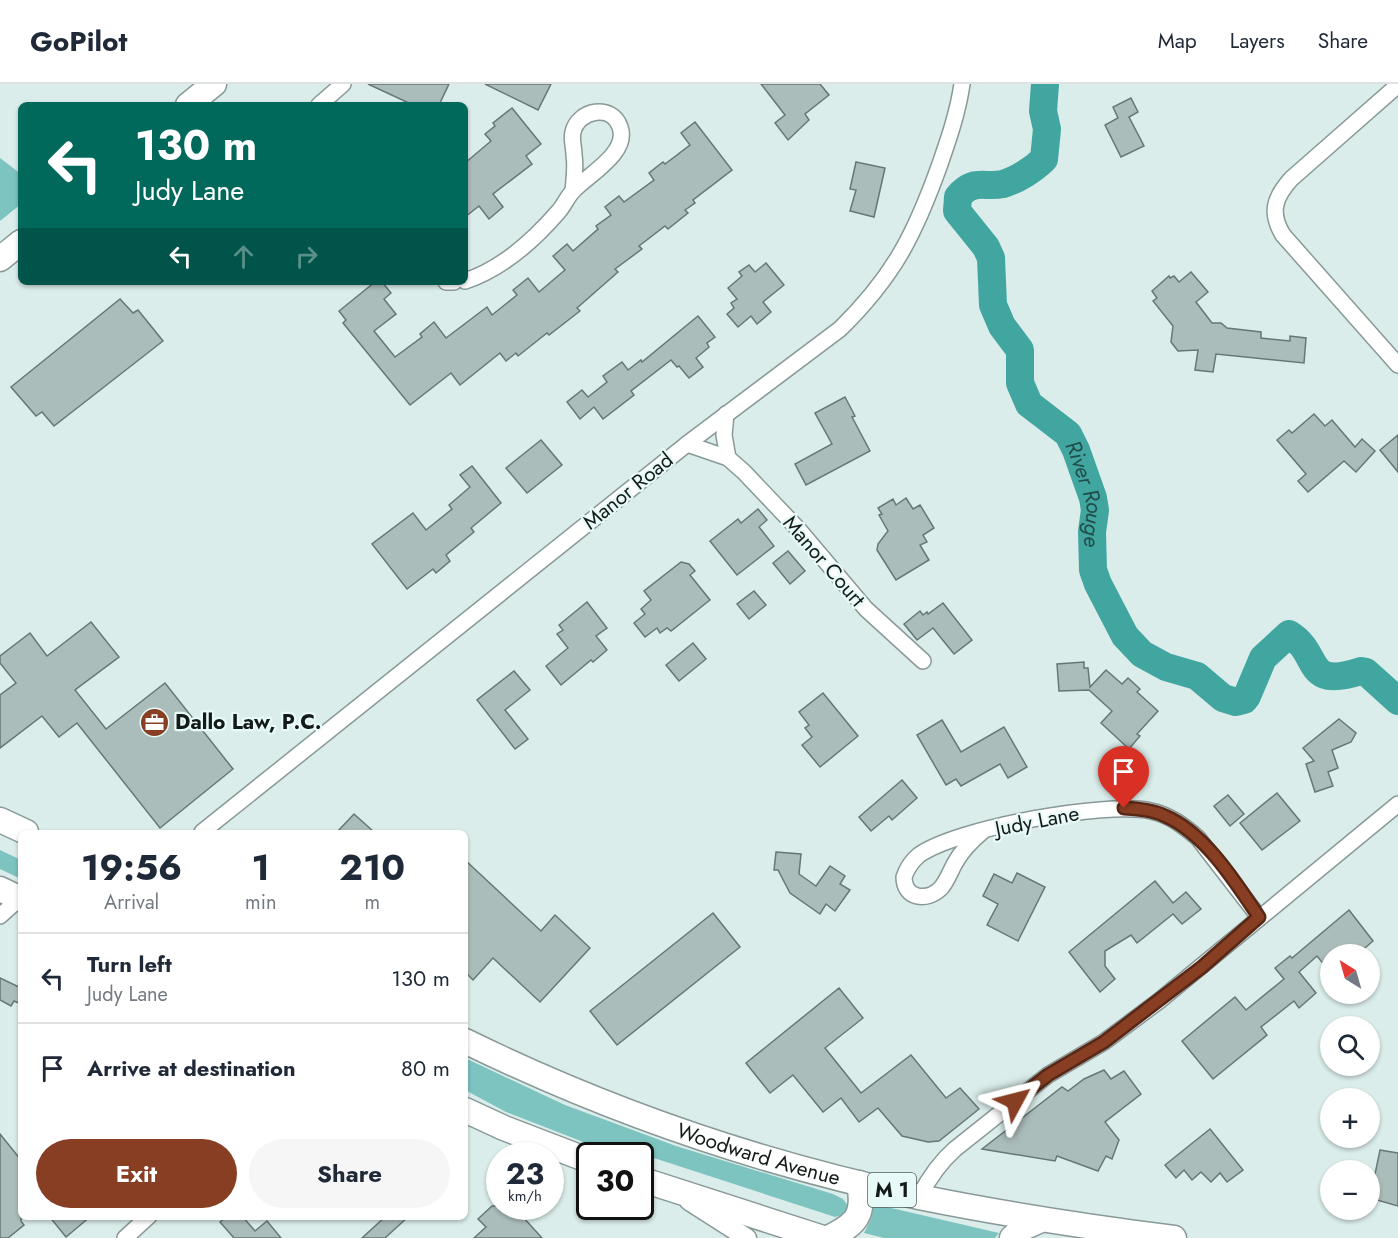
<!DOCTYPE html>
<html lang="en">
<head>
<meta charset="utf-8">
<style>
  body { margin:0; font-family:Jost,sans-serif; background:#f6f6f7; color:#1f2937; height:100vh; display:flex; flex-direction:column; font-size:22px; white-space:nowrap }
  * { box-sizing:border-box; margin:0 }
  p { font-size:20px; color:#747a83 }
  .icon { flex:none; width:33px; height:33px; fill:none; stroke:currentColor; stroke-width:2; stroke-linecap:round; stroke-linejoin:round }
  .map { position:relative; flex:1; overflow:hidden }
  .details { position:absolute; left:18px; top:746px; width:450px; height:390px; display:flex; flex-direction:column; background:#fff; border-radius:9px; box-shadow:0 2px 4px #0004 }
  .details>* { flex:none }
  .banner { position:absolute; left:18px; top:18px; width:450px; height:183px; border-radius:9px; box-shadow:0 2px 4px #0004; background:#00695c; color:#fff; overflow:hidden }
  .needle { width:39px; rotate:323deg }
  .fabs { position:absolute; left:1320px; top:860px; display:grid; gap:12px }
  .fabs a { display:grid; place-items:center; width:60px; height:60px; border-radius:50%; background:#fff; box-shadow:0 2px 4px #0004; font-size:30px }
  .speed { position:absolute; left:486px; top:1058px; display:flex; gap:12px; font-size:30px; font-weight:700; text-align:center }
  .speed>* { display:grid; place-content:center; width:78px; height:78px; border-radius:50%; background:#fff; box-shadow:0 2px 4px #0004; line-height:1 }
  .speed small { font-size:15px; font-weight:400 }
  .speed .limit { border:3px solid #111; border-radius:9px; background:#fff; color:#111 }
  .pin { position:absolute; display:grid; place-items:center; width:51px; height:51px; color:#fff; margin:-62px -26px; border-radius:50% 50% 50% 0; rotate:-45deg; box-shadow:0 0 6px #0007 }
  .pin .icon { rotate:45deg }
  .me { position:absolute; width:66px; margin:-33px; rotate:52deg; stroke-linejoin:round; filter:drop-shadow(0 0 4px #0008) }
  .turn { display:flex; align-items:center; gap:21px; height:126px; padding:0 18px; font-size:27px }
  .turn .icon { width:78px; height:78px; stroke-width:2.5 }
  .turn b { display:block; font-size:42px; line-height:51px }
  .lanes { display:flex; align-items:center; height:57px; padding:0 18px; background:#0003; justify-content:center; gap:30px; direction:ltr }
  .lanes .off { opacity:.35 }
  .eta { display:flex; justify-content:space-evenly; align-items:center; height:102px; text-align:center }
  .eta b { font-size:36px; font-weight:700; line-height:42px }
  .action { display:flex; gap:12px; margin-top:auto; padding:12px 18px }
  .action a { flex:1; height:69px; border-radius:36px; background:#873e23; color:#fff; font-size:24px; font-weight:700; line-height:69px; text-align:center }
  .action a+a { background:#f6f6f7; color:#1f2937 }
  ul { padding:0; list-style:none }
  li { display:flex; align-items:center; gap:18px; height:90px; padding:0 18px; border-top:2px solid #e0e1e3 }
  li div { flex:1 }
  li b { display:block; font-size:22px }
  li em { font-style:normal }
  header { display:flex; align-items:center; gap:36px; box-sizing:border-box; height:84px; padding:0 30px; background:#fff; border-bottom:2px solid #e0e1e3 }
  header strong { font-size:28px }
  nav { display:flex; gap:33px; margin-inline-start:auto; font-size:21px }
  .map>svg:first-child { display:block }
</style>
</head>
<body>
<header>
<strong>GoPilot</strong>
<nav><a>Map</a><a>Layers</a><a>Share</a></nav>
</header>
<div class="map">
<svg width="1398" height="1154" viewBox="0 0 1398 1154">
  <rect width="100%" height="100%" fill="#daedeb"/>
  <!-- green -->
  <g fill="#7dc4c0">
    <polygon points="0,74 21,90 21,120 0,137"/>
    <polygon points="0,766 21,776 21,795 0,785"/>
    <polygon points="465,974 565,1021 676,1062 833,1110 843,1115 848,1122 843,1131 835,1133 657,1075 604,1066 506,1028 465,1006"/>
    <polygon points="874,1120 999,1149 995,1154 884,1154 864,1149 871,1135"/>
  </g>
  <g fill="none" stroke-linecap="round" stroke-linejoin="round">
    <!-- river -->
    <path stroke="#41a5a0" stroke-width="28" id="s1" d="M1045 0 1043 27 1047 45 1044 75C1034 85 1017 96 1003 100 984 104 973 94 958 113L957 127 986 163 991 174 993 221 1002 242 1020 266V299L1029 320 1068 350 1076 366 1093 414 1095 426 1092 448 1093 486 1098 500 1125 552 1142 570 1166 583 1197 592 1223 614 1236 618 1244 616 1247 612 1263 574 1289 550C1322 570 1302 606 1361 587L1366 588 1398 617"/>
  </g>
  <!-- building -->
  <g fill="#abbdbb" stroke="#667776" stroke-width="1.5">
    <polygon points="368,0 449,0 439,21 413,21"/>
    <polygon points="485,0 551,0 538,26"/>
    <polygon points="761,0 820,0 829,11 805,30 809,36 788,56 775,39 785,31"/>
    <polygon points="1131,14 1138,28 1129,33 1144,62 1121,73 1105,41 1118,34 1113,23"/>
    <polygon points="512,24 541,60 526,72 532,80 493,110 503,123 489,135 479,122 465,133 465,79 491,57 485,50 495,42 493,39"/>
    <polygon points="695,38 732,86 693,116 695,119 685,126 688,129 668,145 665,142 639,162 642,165 615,185 618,188 577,224 580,227 549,251 547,249 518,272 516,269 506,277 500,269 460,301 451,289 410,321 343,239 346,236 339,227 375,198 382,198 391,209 384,215 396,230 374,247 395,273 422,253 420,250 434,238 446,254 487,223 492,231 517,211 513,206 528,194 539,208 565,186 553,172 567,160 573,167 598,145 596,142 611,131 605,123 619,112 624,118 654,96 649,89 663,78 665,80 690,61 681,49"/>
    <polygon points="856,78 885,84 874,133 850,127 856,106 850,105"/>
    <polygon points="766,179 784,201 763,218 771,228 757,240 751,232 738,243 727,230 734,224 731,219 737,215 728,204 742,192 739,188 749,181 755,188"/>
    <polygon points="1191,188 1208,208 1196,218 1212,239 1221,239 1227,244 1261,248 1261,254 1290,257 1290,252 1306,254 1304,279 1216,270 1213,288 1195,286 1198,266 1178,267 1171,258 1173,242 1153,217 1157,214 1152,207 1169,192 1170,194 1174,192 1179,198"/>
    <polygon points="120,215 133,229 138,226 163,257 54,342 42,328 36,332 11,303"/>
    <polygon points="698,232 715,253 707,259 709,263 696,274 703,283 689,294 679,282 677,283 671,276 631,307 634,311 603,335 594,323 580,335 567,318 582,306 588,313 607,298 603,292 622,278 628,286 641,276 642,278"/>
    <polygon points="845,313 855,332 852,333 870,367 806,401 795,380 832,360 815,329"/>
    <polygon points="1314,330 1325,342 1332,336 1355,363 1362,355 1375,367 1356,388 1344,377 1308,408 1298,397 1306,390 1277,356 1289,346 1292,349"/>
    <polygon points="1398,351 1398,388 1380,366"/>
    <polygon points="541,356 562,381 527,409 506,384"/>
    <polygon points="472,382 501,419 471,444 474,448 446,471 450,477 436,489 433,485 407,505 372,460 413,429 426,446 452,425 449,421 470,403 460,391"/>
    <polygon points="906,414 913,425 920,421 934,444 923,451 927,458 920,461 929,476 896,496 877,466 878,460 888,447 879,431 882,430 878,424 893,415 896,421"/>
    <polygon points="758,425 767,436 759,443 774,462 737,491 710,457 738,435 741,439"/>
    <polygon points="788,467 805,487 790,500 773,479"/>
    <polygon points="681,478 689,480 695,487 690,491 710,516 671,547 667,544 660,549 657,544 645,553 634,539 645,530 641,525 651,516 644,507"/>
    <polygon points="754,507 766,521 749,535 737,520"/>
    <polygon points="587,518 607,544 596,552 607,566 593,578 591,576 561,601 546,582 568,564 557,550 563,546 559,541"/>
    <polygon points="943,519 972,556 954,570 933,544 917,556 904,540 920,527 923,531 927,528 928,530"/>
    <polygon points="91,538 119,573 75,606 106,645 165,599 233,685 160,744 77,639 59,653 42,632 0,664 0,611 16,599 0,579 0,572 30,549 47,572"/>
    <polygon points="693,559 706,575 679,597 666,581"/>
    <polygon points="1084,578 1084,584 1088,584 1090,603 1106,586 1122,600 1128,594 1140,605 1137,608 1158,627 1137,650 1140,652 1129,665 1101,639 1112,627 1089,606 1059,607 1057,580"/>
    <polygon points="514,587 530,606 505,626 528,655 515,665 477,616"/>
    <polygon points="823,609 858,652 820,683 802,661 812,653 805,644 809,641 799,628"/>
    <polygon points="1339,635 1356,649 1351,658 1332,666 1338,684 1328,688 1333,702 1315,708 1306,680 1314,677 1303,664"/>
    <polygon points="942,636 961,668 1004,643 1027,683 1008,694 1000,680 961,702 956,695 946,701 917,651"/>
    <polygon points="902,696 917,714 892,736 889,732 871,747 859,733"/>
    <polygon points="1277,709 1300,737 1262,766 1240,739"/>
    <polygon points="1228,711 1244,730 1230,742 1214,722"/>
    <polygon points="354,730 374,748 337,748"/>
    <polygon points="776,768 801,770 799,790 816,802 830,782 845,792 840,800 850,806 835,827 826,820 820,830 790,809 778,786 774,786"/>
    <polygon points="465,776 541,847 555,831 590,864 540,918 493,874 473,896 465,888"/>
    <polygon points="1017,789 1045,803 1018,857 987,841 998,820 983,812 994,790 1012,799"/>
    <polygon points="1155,797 1173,819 1186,808 1201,825 1182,840 1173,830 1137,859 1131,851 1105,867 1105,882 1115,895 1100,908 1069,868"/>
    <polygon points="1349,826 1373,857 1358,870 1330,870 1330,888 1317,872 1299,888 1316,909 1299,924 1294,917 1261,943 1267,951 1213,995 1182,957 1235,913 1246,926 1284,895 1275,884 1290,872 1292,874"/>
    <polygon points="713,829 740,863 617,961 590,927"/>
    <polygon points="0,894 21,904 21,920 14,917 11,922 0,916"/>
    <polygon points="839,904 863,934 825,964 861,1009 911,971 946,1014 960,1004 979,1025 939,1057 928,1058 902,1052 878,1024 859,1038 841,1014 823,1028 793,991 770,1009 746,979"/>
    <polygon points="1104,986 1111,995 1124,987 1141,1010 1105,1038 1119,1056 1112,1075 1106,1072 1098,1087 1057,1072 1055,1077 982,1065 1062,1003 1068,1007 1084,995"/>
    <polygon points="1210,1045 1243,1086 1227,1098 1220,1089 1211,1098 1201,1088 1192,1096 1184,1086 1176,1094 1165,1081"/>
    <polygon points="0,1050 21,1076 21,1137 24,1141 8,1154 0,1154"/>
    <polygon points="1380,1066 1398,1069 1398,1122 1370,1114"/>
    <polygon points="492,1122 513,1122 542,1154 474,1154 486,1143 478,1135"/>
    <polygon points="49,1132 91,1132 66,1153"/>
    <polygon points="227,1132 242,1132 255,1147 267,1137 281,1154 234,1154 220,1138"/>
    <polygon points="386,1132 409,1132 385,1154 362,1154"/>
  </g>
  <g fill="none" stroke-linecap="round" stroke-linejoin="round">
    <defs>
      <g id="minor">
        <path d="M1398 1 1291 95C1275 113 1269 128 1283 151L1398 281"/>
        <polyline points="319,21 343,0"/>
        <path d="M465 197C502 185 534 156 559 127 565 120 568 111 575 105 591 89 629 68 620 43 612 19 578 26 573 48 571 56 574 63 574 71 576 83 574 95 573 107"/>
        <polyline points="446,198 454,198"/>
        <polyline points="726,330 724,351 728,374"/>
        <polyline points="687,360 728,374 744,388 800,447 866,525 923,577"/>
        <path d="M983 747C971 757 962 766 955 779 950 788 947 797 941 804 927 818 904 815 904 793 907 784 912 777 919 771 957 744 1105 717 1151 727 1170 731 1184 742 1198 754L1259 833"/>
        <path d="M202 748 687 360 840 245C894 192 915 150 940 80 949 54 958 28 962 0"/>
        <polyline points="0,832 20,814"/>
        <path d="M919 1113C929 1094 939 1079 955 1065L1048 991 1104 958 1159 917 1398 720"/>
        <polyline points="125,1154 149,1132"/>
      </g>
      <polyline id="tertiary" points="689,1117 747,1154"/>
      <g id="primary">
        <polyline points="188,21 214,0"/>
        <polyline points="0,175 21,158"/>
        <polyline points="0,736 26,748"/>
        <polyline points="0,805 21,815"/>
        <path id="s2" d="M465 957C608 1027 763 1080 919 1113 1003 1130 1088 1143 1174 1154"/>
        <polyline points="465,1026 504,1044 590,1077"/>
        <polyline points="640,1095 823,1154"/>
        <path d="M828 1154C857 1140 865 1131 859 1099"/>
        <polyline points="1012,1154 1023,1144 1041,1136"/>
      </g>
    </defs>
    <!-- minor casing -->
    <use href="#minor" stroke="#889998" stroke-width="18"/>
    <!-- tertiary casing -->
    <use href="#tertiary" stroke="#889998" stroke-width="21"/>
    <!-- primary casing -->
    <use href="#primary" stroke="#889998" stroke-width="27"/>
    <!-- minor -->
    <use href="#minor" stroke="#fff" stroke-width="15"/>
    <!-- tertiary -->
    <use href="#tertiary" stroke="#fff" stroke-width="18"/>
    <!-- primary -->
    <use href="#primary" stroke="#fff" stroke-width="24"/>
  </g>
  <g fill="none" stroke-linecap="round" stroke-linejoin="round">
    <defs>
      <path id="route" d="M1015 1017 1048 991 1104 958 1202 883 1259 833C1236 799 1205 749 1165 732 1153 726 1138 725 1124 724"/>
    </defs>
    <!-- route casing -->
    <use href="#route" stroke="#582817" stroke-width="15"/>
    <!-- route -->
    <use href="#route" stroke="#873e23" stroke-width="10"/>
  </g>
  <!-- icons -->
  <defs>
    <symbol id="office-disc" viewBox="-11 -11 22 22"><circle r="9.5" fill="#873e23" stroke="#e7faf8"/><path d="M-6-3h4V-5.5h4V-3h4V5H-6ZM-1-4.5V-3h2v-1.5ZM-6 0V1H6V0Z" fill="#fff"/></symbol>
  </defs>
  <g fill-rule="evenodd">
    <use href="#office-disc" x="138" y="622" width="33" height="33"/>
  </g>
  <g text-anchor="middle" stroke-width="4.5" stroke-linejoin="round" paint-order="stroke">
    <!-- shield labels -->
    <rect fill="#e7faf8" stroke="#535d5d" stroke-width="1.5" x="868" y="1089" width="48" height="34" rx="4.5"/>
    <g font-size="20" font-weight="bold" fill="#141a1a">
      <text x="892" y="1113">M 1</text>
    </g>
    <!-- street labels -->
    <g font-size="21" fill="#141a1a" stroke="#e7faf8">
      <text transform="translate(628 407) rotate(-39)" y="7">Manor Road</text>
      <text transform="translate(824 477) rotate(49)" y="7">Manor Court</text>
      <text transform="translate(1037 737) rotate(-11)" y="7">Judy Lane</text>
      <text dy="7" stroke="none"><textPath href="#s2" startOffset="315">Woodward Avenue</textPath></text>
    </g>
    <!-- poi labels -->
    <g font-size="21" font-weight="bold" fill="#141a1a" stroke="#e7faf8" text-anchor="start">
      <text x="175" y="645">Dallo Law, P.C.</text>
    </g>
    <!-- water labels -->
    <g font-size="22" font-style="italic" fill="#214e4b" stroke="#e7faf8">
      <text dy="8" stroke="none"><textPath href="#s1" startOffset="514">River Rouge</textPath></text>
    </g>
  </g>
</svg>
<div class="fabs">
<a><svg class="needle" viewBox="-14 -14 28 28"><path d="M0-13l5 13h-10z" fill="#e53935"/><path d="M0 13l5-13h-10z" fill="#747a83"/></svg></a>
<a><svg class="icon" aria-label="search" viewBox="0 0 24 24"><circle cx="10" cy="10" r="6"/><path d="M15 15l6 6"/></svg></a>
<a>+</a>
<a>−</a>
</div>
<div class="speed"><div>23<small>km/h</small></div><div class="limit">30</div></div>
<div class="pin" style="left:1124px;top:724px;background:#d93025"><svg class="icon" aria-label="arrive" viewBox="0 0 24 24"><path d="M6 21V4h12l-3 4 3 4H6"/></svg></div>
<svg class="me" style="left:1015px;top:1017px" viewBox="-20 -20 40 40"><path d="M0-17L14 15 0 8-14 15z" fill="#873e23" stroke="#fff" stroke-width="4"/></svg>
<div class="banner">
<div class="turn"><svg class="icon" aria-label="left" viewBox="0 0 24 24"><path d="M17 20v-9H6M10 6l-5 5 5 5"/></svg><div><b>130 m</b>Judy Lane</div></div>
<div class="lanes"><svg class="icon" aria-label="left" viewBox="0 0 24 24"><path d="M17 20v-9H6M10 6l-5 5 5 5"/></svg><svg class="icon off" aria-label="ahead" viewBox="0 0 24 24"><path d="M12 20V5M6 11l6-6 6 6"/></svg><svg class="icon off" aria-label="right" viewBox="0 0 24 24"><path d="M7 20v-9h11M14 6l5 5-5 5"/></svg></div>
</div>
<section class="details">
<div class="eta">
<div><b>19:56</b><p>Arrival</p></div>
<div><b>1</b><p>min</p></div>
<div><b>210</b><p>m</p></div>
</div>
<ul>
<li><svg class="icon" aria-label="left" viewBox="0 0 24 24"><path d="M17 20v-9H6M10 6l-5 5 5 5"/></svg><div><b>Turn left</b><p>Judy Lane</p></div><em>130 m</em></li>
<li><svg class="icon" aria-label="arrive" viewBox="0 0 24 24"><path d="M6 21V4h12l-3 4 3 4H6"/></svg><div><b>Arrive at destination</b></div><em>80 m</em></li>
</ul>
<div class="action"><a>Exit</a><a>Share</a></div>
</section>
</div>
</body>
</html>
